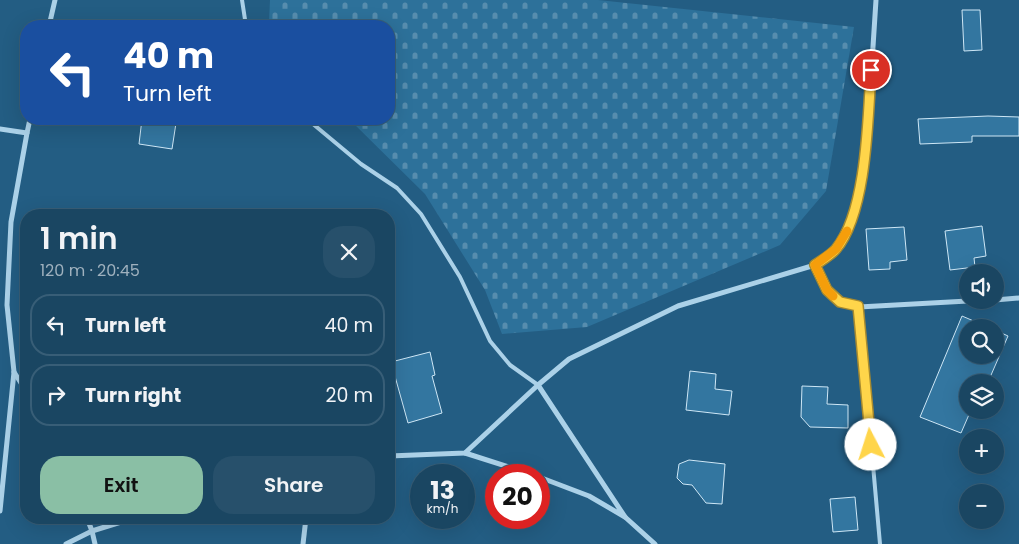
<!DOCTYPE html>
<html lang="en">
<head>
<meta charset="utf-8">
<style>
  body { margin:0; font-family:Poppins,sans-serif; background:#27506b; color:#f1f3f6; height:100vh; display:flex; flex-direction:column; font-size:19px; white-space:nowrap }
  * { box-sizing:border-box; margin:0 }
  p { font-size:16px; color:#9fb1be }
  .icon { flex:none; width:28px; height:28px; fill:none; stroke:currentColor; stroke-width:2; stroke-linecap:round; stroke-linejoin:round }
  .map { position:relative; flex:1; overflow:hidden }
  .drawer { position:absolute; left:20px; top:209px; width:375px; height:315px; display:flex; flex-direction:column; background:#1a4662; border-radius:20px; box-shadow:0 5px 20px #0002,0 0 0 1px #385e77 }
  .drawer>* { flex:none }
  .banner { position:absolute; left:20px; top:20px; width:375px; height:105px; border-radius:20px; box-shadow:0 5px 20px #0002,0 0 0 1px #385e77; background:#1a4fa0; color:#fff; overflow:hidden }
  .tools { position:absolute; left:959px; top:264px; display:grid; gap:10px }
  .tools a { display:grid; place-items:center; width:45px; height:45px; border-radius:50%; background:#1a4662; box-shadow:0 5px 20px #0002,0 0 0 1px #385e77; font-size:25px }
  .speed { position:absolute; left:410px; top:464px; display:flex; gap:10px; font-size:25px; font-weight:700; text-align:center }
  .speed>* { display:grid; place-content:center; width:65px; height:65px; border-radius:50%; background:#1a4662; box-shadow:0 5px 20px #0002,0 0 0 1px #385e77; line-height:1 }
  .speed small { font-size:12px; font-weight:400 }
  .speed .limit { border:8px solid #d22; background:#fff; color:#111 }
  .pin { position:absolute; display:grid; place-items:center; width:42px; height:42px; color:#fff; margin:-21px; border:2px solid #fff; border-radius:50%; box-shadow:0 1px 5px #0007 }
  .me { position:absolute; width:55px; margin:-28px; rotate:355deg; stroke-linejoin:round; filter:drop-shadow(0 0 4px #0008) }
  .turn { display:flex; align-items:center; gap:18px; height:105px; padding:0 20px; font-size:22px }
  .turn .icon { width:65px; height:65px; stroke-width:2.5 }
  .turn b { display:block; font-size:35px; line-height:42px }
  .round { display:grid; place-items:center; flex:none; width:52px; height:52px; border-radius:20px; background:#27506b }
  .summary { display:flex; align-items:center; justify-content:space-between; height:85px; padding:0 20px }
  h1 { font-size:30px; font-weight:600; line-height:38px }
  .button { display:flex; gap:10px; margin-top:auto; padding:10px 20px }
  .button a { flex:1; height:58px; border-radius:20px; background:#8abfa5; color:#111; font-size:20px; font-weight:600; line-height:58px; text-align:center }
  .button a+a { background:#27506b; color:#f1f3f6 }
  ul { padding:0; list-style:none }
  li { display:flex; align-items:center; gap:15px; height:62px; margin:0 10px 8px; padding:0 10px; border:2px solid #385e77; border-radius:20px }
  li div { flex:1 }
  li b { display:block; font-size:19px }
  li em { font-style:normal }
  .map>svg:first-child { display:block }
</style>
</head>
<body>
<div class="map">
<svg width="1019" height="544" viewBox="0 0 1019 544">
  <defs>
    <pattern id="cemetery-stones" width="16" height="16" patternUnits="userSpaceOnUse" patternTransform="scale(1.25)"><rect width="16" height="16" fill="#2d719a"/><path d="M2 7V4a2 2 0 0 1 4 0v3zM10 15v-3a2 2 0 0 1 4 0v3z" fill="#578dae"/></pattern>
  </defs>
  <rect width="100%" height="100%" fill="#235d83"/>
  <!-- cemetery -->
  <polygon fill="url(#cemetery-stones)" points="270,0 598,0 854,27 826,191 780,245 587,327 502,334 485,290 425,194 349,119 389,119 389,26 271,26 269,23"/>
  <!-- building -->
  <g fill="#3376a0" stroke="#cee7f6">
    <polygon points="962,10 980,10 982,50 964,51"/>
    <polygon points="988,116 1019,117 1019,136 972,136 972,142 920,144 918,119"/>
    <polygon points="142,119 176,123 172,149 139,144"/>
    <polygon points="982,226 986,256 974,258 975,267 950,270 945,231"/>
    <polygon points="904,227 907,260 890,262 890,269 869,270 866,229"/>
    <polygon points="962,316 990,328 968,328 968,355 995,355 995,330 1008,336 988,382 984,380 983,382 968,382 968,410 971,410 961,433 920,417"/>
    <polygon points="430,352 435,375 432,376 442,413 408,423 391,362"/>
    <polygon points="690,371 716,374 715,389 732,391 729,415 686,410"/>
    <polygon points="802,386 828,387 827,404 848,405 848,428 810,427 801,417"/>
    <polygon points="689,460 725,464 722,504 706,503 692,485 683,484 677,478 679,464"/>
    <polygon points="855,497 858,530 833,532 830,499"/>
  </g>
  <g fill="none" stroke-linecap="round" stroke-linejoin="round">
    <!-- lane -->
    <g stroke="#abd1e8" stroke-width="4">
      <polyline points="242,0 246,26"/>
      <polyline points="307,119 361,164 397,188 421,214 460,277 490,341 510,365 538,385"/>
      <polyline points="859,307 880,544"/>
    </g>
    <!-- street -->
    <g stroke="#abd1e8" stroke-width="5">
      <polyline points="49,26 55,0"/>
      <polyline points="0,129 27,133 30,119"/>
      <polyline points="815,265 827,290 840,302 859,307 986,300"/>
      <polyline points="995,300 1019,298"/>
      <polyline points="14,372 26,391"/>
      <polyline points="538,385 625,517 589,496 539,477"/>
      <polyline points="465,453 534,475"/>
      <polyline points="389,456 465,453 538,385 569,359 678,306 815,265 836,249 849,229 860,191 867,140 876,0"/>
      <polyline points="0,511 14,372 7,305 11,222 27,133"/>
      <polyline points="625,517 655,544"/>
      <polyline points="87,518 92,531 95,544"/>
      <polyline points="66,544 92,531 134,518"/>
      <polyline points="303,544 306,518"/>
    </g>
  </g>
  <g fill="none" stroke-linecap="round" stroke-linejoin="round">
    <defs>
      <path id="route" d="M871 445 858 306 840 302 827 290 815 265C822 260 831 255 836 249 867 212 868 117 871 70"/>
    </defs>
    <!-- route casing -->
    <use href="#route" stroke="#a68a30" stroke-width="12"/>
    <!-- route -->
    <use href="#route" stroke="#ffd54a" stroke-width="9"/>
    <!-- slow -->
    <polyline stroke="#f59e0b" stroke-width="9" points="833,296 827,290 815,265 836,249 847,231"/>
  </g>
</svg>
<div class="tools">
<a><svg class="icon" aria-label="sound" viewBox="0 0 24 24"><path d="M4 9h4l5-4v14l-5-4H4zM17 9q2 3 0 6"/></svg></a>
<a><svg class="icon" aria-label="search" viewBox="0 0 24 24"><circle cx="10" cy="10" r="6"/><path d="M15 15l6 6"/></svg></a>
<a><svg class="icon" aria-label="layers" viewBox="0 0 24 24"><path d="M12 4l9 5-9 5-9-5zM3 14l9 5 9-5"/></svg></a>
<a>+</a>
<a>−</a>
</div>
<div class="speed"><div>13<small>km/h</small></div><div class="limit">20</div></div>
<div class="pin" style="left:871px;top:70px;background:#d93025"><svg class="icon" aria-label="arrive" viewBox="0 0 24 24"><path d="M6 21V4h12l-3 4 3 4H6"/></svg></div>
<svg class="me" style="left:871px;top:445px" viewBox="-20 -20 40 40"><circle r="19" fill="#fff"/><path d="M0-13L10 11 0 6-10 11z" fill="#ffd54a"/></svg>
<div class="banner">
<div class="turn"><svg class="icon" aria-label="left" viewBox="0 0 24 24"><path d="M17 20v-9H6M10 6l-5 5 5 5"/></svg><div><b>40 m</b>Turn left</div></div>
</div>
<section class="drawer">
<div class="summary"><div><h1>1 min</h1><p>120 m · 20:45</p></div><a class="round"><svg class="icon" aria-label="close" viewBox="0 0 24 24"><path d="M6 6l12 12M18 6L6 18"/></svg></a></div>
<ul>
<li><svg class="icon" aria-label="left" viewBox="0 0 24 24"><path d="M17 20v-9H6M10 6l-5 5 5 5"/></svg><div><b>Turn left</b></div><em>40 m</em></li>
<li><svg class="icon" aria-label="right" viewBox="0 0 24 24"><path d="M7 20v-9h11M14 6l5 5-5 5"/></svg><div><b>Turn right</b></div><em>20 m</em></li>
</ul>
<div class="button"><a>Exit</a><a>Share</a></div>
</section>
</div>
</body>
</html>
